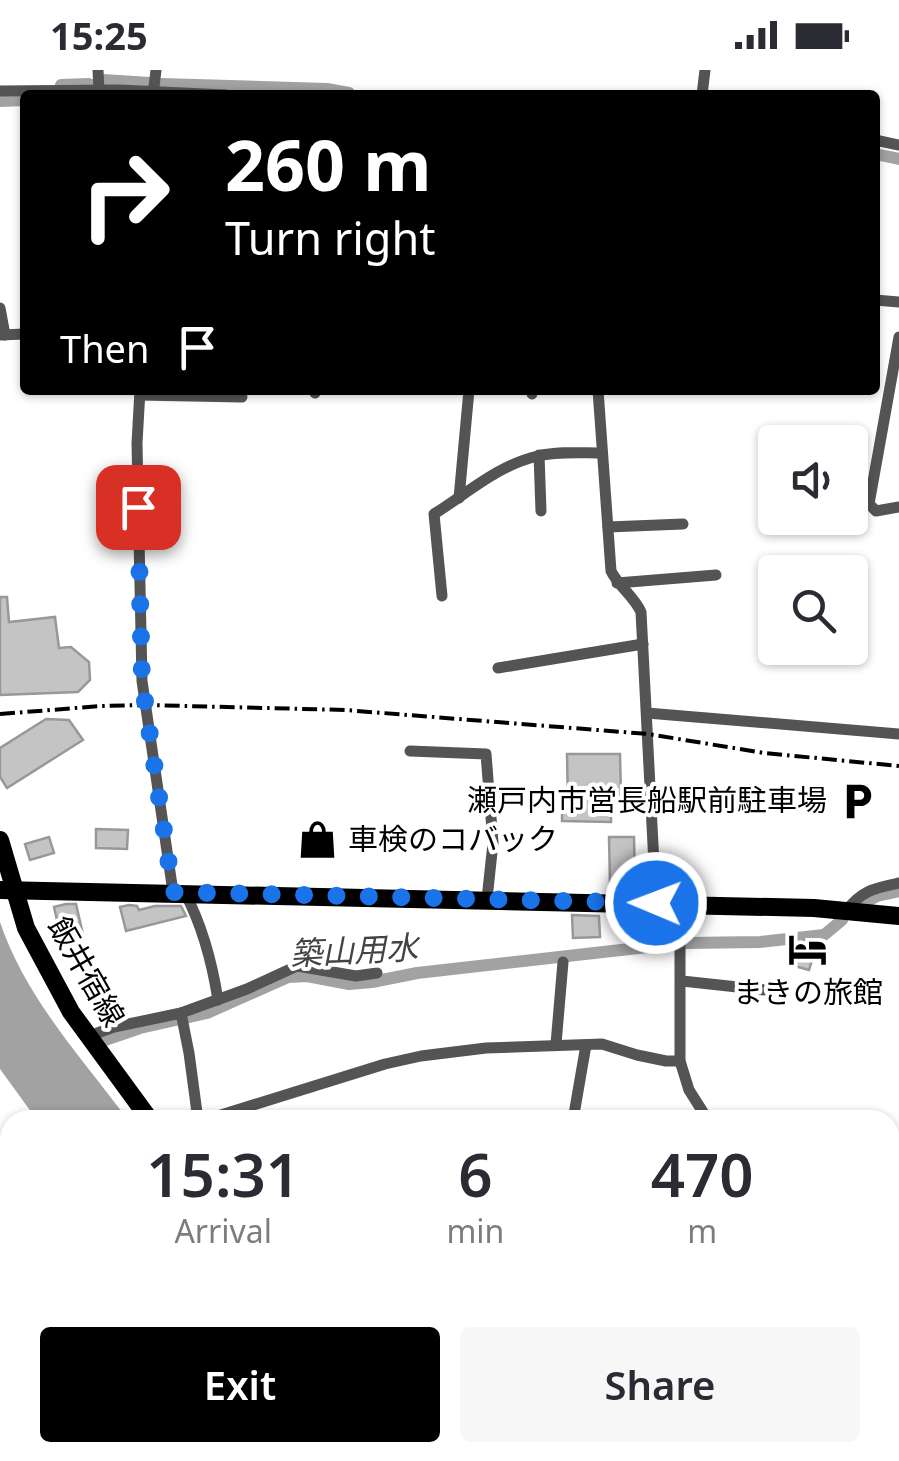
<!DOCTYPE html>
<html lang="en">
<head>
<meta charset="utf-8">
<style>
  body { margin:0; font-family:"Noto Sans","Noto Sans JP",sans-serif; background:#f7f7f7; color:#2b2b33; height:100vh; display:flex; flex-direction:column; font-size:38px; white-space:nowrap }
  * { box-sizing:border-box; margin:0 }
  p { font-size:32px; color:#7c7c81 }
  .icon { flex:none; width:55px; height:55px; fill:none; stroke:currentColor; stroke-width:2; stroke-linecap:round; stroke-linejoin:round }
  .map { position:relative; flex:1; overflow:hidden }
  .panel { position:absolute; left:0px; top:1040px; width:900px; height:352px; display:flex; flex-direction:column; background:#fff; border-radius:30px 30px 0 0; box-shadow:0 2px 8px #0004 }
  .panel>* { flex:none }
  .banner { position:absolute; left:20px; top:20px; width:860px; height:305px; border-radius:10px; box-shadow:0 2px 8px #0004; background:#000; color:#fff; overflow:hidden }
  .tools { position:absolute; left:758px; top:355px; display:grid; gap:20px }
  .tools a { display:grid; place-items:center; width:110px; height:110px; border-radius:10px; background:#fff; box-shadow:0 2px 8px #0004; font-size:50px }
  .pin { position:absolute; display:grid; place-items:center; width:85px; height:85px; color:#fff; margin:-42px; border-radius:20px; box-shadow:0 5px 15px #0006 }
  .me { position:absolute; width:110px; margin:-55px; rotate:271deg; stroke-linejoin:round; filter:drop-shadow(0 0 8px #0008) }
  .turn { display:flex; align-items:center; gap:35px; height:210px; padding:0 40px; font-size:45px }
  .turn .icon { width:130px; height:130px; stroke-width:2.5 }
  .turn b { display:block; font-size:70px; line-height:85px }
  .then { display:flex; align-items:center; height:95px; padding:0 40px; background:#0003; gap:20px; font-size:38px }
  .eta { display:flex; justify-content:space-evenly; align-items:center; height:170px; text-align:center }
  .eta b { font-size:60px; font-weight:600; line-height:70px }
  .action { display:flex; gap:20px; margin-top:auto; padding:20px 40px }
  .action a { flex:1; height:115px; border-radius:10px; background:#000; color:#fff; font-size:40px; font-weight:600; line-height:115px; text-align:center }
  .action a+a { background:#f7f7f7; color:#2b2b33 }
  .status { display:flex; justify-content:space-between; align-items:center; height:70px; padding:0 50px; background:#fff; direction:ltr }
  .status svg { height:28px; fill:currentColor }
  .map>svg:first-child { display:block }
</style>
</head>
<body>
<div class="status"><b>15:25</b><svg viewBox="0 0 49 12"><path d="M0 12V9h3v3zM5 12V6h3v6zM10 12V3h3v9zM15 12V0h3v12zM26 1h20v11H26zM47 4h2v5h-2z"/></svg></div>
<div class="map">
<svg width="899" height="1391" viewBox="0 0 899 1391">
  <rect width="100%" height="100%" fill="#fff"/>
  <!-- green -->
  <polygon fill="#dbdbdb" points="0,1196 10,1198 10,1382 161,1383 169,1391 0,1391"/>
  <!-- water -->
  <g fill="#a2a2a2">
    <path d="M0 852C25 927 82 988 128 1050H37L0 999Z"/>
    <polygon points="342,1383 461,1383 470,1391 349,1391"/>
  </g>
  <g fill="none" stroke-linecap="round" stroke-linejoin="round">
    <!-- stream -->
    <polyline stroke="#a2a2a2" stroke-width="4" points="890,1118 899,1118"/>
    <!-- canal -->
    <g stroke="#a2a2a2" stroke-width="12">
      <polyline points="103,10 150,13"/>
      <polyline points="161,14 327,19 349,23"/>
      <polyline points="61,15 89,14"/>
      <polyline points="0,31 25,30"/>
      <polyline points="875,84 899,89"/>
      <polyline points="860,835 877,826 899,821"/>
      <polyline points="686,873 760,872 824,865 842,850"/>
      <polyline points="105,970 140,958 207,943 288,907 307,906 349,914 372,912 417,903 674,874"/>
    </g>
  </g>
  <!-- building -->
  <g fill="#c4c4c4" stroke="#989898" stroke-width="2.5">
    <polygon points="0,527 7,527 9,552 55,547 59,578 71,577 89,592 90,610 78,622 0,625"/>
    <polygon points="46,649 69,650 83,670 7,718 0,707 0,678"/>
    <polygon points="567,684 620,684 621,727 611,727 611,752 562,751 562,735 568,735"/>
    <polygon points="96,759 128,760 127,779 96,778"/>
    <polygon points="49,767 54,783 30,790 25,774"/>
    <polygon points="609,767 634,767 635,812 610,813"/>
    <polygon points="66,834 76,834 84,869 71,872 68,857 59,859 54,837"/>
    <polygon points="129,835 137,836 139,840 155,836 181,836 186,846 126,861 120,837"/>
    <polygon points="572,845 599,846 600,867 573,868"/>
    <polygon points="803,870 817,874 809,900 791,895 795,879 800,881"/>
  </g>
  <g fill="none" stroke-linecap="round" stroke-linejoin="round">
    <!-- minor -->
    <g stroke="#545454" stroke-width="11">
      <polyline points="98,0 99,21"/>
      <polyline points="0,21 119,20 226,25"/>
      <polyline points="153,25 156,0"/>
      <polyline points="702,25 705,0"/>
      <polyline points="875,70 899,75"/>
      <polyline points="875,230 899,232"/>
      <polyline points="0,238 5,265"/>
      <polyline points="0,265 25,264"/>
      <polyline points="899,267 869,434 876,441 899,437"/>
      <polyline points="140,320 137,373 142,611 173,822"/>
      <path d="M598 320 611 501C619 517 633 525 641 542L656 833"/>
      <polyline points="315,323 316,320"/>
      <polyline points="532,324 533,320"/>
      <polyline points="140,325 242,327"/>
      <polyline points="539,385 541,441"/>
      <polyline points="459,428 469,320"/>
      <polyline points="608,457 683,454"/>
      <polyline points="617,513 716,505"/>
      <path d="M442 526 434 444C468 423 498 395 538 386 558 381 582 383 602 383"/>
      <polyline points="498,598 643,574"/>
      <polyline points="647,643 899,664"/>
      <polyline points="410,681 486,684 493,773 487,829"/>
      <path d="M185 823C203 857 212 892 218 930"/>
      <polyline points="680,834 680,991 689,1020 708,1050"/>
      <path d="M846 841C862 820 875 818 899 813"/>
      <polyline points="682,911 784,922"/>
      <polyline points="181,943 189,983 198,1050"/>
      <polyline points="89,966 114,957 181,943 247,919 297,896 356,906 377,903"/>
      <polyline points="556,974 563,892"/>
      <polyline points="205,1050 385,994 421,986 486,978 602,974 637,985 666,991 680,991"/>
      <polyline points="573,1050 586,975"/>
      <polyline points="0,1088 10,1097"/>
      <polyline points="890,1305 899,1302"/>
      <polyline points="294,1382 299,1391"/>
      <polyline points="348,1391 358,1382"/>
      <polyline points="590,1391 590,1382"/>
      <polyline points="819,1391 821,1382"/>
    </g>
    <!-- primary -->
    <g stroke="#000" stroke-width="18">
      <polyline points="0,770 26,858 71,942 150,1050"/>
      <polyline points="0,820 814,838 899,846"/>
      <polyline points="545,1382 571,1391"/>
    </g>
    <!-- rail -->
    <polyline stroke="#000" stroke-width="4" stroke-dasharray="15 5 2.5 5" stroke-linecap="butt" points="0,644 101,636 145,635 345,640 648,664 764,683 899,696"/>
  </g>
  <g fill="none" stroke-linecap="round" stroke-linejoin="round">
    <!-- route -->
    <polyline stroke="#1a73e8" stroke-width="18" stroke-dasharray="0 32.4" points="138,437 142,611 173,822 656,833"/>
  </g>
  <!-- icons -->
  <defs>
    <symbol id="parking-bare" viewBox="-9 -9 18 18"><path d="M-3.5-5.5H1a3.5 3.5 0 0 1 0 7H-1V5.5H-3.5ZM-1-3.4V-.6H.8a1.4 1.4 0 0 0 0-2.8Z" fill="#000" stroke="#fff" stroke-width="2.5" paint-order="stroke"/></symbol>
    <symbol id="shop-bare" viewBox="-9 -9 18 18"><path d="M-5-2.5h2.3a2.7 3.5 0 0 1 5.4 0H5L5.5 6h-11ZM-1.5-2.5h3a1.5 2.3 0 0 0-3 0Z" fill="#000" stroke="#fff" stroke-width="2.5" paint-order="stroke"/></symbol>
    <symbol id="hotel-bare" viewBox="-9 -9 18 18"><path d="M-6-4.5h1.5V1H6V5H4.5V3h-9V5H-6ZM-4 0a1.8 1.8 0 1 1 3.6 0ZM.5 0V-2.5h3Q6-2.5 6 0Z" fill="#000" stroke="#fff" stroke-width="2.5" paint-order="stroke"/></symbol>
  </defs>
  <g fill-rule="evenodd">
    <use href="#parking-bare" x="830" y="704" width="55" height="55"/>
    <use href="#shop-bare" x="290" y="742" width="55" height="55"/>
    <use href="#hotel-bare" x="780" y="852" width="55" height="55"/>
  </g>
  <g text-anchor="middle" stroke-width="8" stroke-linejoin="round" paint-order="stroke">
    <!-- poi labels -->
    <g font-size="30" fill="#000" stroke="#fff" text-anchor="end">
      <text x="827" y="741">瀬戸内市営長船駅前駐車場</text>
      <text x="348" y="780" text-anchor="start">車検のコバック</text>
      <text x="808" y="933" text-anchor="middle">まきの旅館</text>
    </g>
    <!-- street labels -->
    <g font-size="30" fill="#000" stroke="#fff">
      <text transform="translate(86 902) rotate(60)" y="10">飯井宿線</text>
    </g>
    <!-- water labels -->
    <g font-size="32" font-style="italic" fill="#434343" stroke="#fff">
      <text transform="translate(354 881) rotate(-3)" y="11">築山用水</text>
    </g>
  </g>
</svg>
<div class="tools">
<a><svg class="icon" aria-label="sound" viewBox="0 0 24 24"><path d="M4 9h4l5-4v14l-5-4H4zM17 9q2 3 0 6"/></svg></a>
<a><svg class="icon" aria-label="search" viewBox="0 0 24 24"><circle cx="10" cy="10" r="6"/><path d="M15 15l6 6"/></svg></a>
</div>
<div class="pin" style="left:138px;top:437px;background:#d93025"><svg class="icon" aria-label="arrive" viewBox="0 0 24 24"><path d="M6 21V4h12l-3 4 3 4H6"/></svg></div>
<svg class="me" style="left:656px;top:833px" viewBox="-20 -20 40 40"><circle r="17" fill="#1a73e8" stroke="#fff" stroke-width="3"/><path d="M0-11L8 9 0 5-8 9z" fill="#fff"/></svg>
<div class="banner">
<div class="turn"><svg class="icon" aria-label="right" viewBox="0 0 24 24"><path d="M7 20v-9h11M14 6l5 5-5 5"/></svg><div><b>260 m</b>Turn right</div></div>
<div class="then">Then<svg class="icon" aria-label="arrive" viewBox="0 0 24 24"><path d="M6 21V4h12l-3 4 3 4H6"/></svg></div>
</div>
<section class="panel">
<div class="eta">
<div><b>15:31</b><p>Arrival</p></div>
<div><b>6</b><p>min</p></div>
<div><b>470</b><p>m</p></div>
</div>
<div class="action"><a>Exit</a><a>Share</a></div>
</section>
</div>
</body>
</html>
